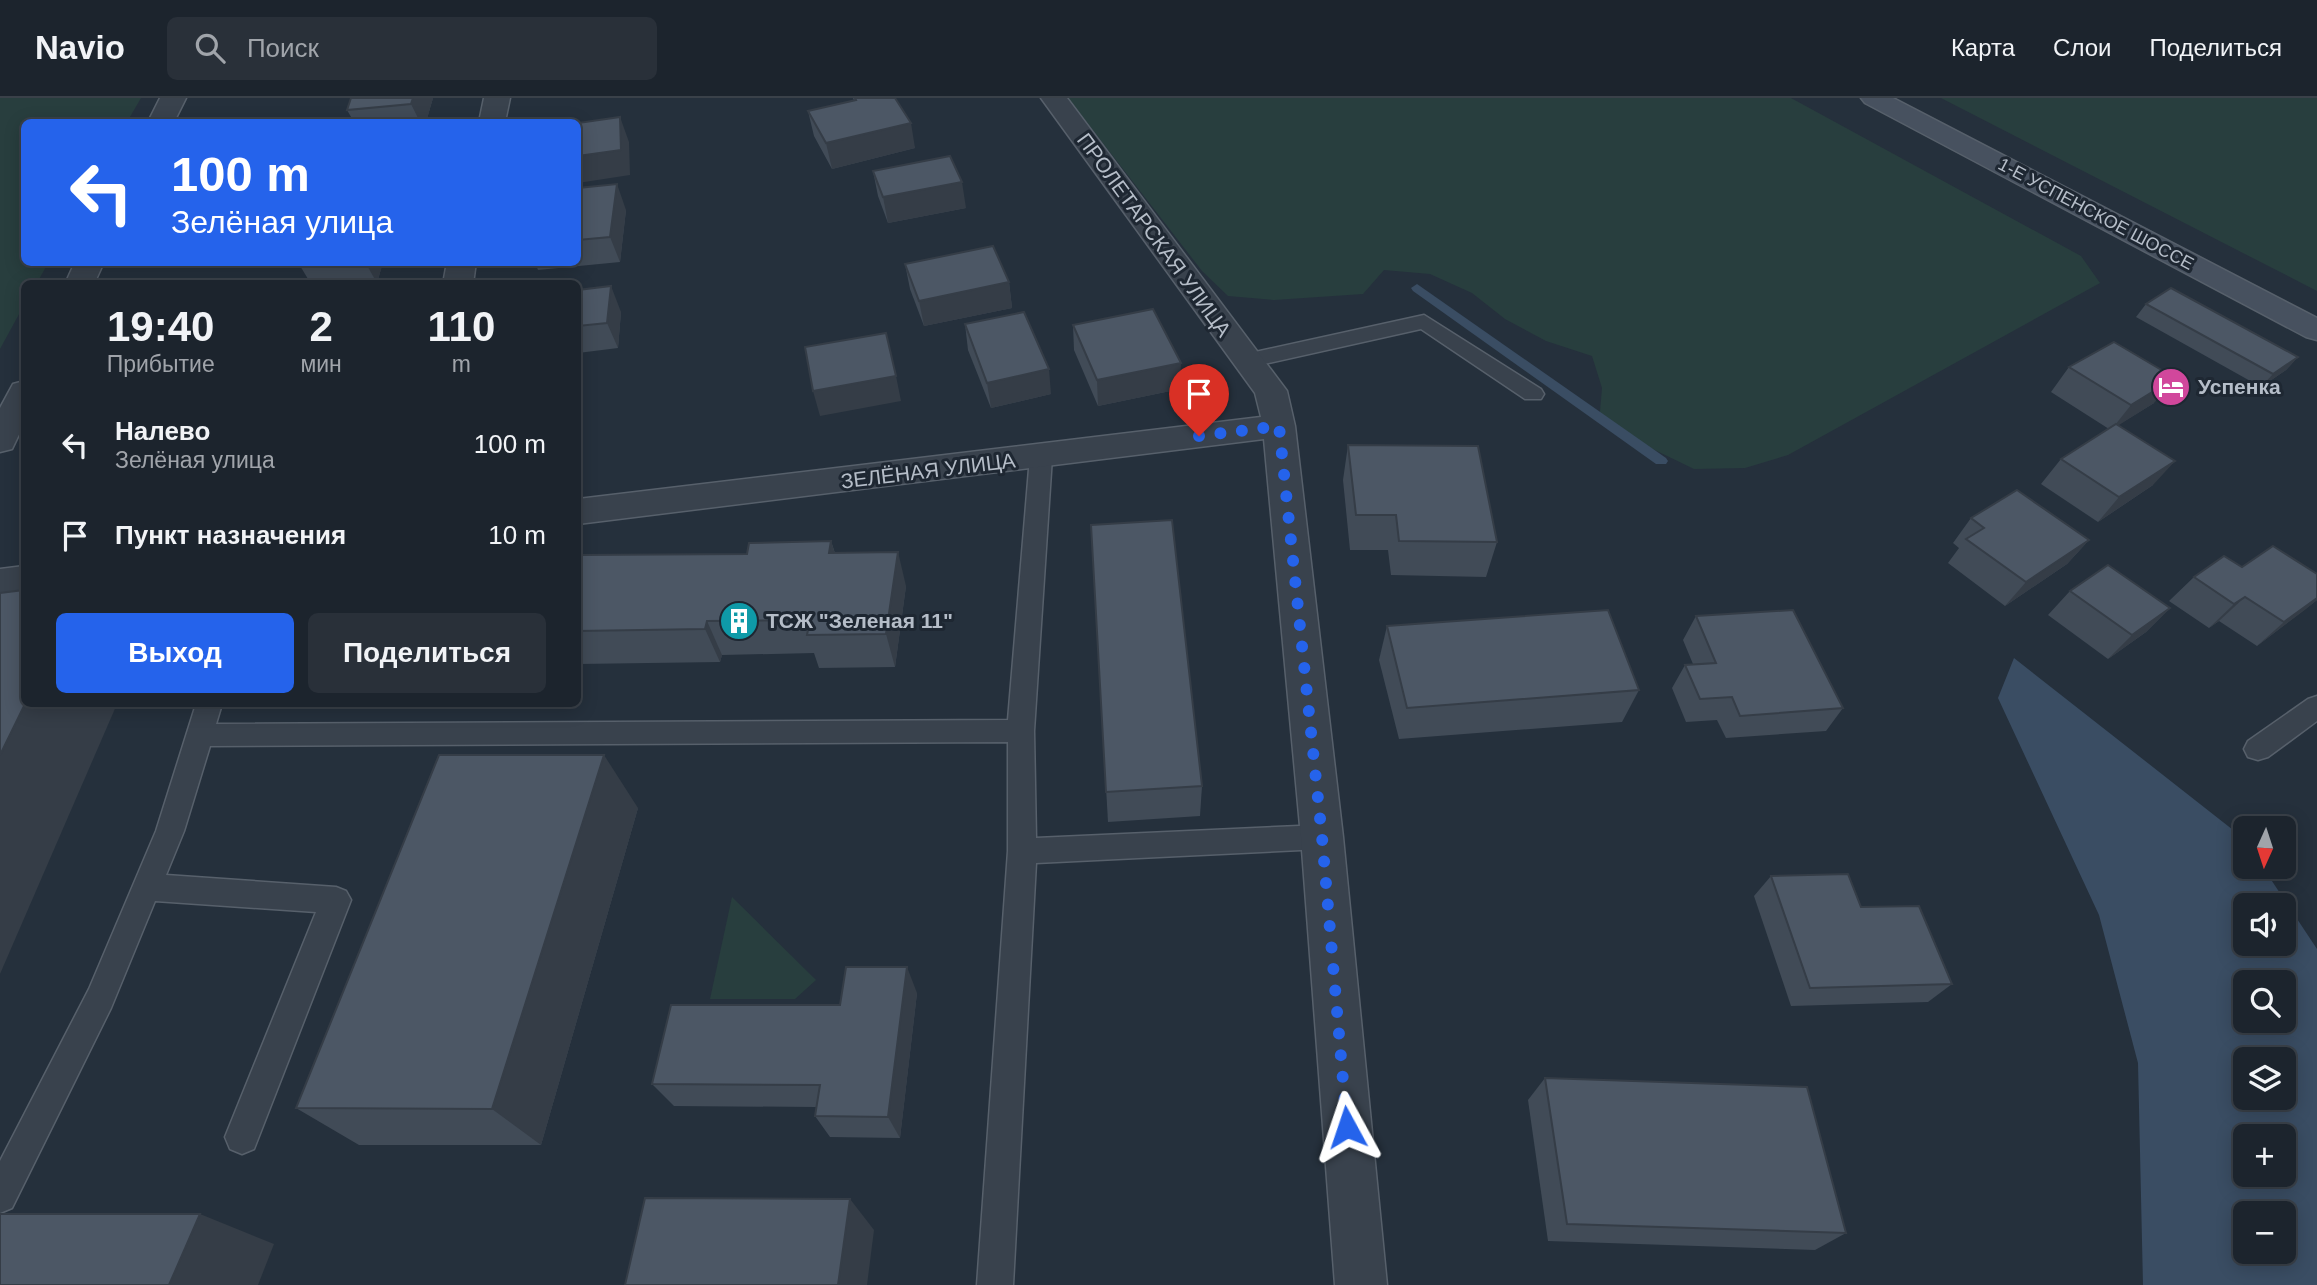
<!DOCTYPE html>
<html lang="ru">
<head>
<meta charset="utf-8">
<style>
  body { margin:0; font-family:Helvetica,sans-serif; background:#293039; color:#f1f3f6; height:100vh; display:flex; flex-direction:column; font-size:26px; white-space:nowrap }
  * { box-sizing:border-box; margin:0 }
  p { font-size:23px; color:#a0a4aa }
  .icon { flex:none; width:38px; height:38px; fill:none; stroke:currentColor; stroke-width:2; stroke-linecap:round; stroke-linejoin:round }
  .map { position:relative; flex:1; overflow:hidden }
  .sheet { position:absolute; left:21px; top:182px; width:560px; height:427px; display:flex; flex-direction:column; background:#1c242d; border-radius:10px; box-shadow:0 4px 18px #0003,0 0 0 2px #3a4149 }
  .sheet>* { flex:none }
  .banner { position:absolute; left:21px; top:21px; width:560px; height:147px; border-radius:10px; box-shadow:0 4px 18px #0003,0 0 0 2px #3a4149; background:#2563eb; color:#fff; overflow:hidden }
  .needle { width:46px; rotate:183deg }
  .buttons { position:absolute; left:2233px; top:718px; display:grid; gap:14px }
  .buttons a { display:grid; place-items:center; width:63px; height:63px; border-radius:10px; background:#1c242d; box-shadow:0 4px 18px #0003,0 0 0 2px #3a4149; font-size:35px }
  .pin { position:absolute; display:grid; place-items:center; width:60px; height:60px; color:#fff; margin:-72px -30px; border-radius:50% 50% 50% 0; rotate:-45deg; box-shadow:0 0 7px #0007 }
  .pin .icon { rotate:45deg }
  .me { position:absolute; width:77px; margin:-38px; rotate:355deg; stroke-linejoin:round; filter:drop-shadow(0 0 5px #0008) }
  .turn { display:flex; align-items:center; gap:24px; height:147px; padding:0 35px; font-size:32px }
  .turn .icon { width:91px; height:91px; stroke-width:2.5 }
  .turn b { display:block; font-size:49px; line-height:60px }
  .eta { display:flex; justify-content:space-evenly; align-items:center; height:119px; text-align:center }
  .eta b { font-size:42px; font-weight:700; line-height:49px }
  .action { display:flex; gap:14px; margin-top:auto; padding:14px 35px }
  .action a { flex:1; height:80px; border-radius:10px; background:#2563eb; color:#fff; font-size:28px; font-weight:700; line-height:80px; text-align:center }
  .action a+a { background:#293039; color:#f1f3f6 }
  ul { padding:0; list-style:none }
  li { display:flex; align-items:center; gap:21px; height:91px; padding:0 35px }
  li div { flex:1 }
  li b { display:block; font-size:26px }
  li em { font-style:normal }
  header { display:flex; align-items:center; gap:42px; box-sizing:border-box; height:98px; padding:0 35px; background:#1c242d; border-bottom:2px solid #3a4149 }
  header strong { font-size:33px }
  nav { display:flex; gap:38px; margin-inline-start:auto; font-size:24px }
  .search { width:490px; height:63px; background:#293039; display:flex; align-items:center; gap:18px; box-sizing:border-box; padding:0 24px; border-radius:10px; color:#a0a4aa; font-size:26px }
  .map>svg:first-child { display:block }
</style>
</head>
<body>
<header>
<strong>Navio</strong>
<div class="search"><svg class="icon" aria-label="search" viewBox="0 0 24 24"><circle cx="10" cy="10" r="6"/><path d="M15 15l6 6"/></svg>Поиск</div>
<nav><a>Карта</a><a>Слои</a><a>Поделиться</a></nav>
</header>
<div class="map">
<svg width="2317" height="1187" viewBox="0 0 2317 1187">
  <rect width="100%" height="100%" fill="#25303c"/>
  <!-- green -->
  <g fill="#283e3e">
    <polygon points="0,0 141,0 127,24 24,24 24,164 48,165 37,185 24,186 24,207 0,251"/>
    <polygon points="1068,0 1791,0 2081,158 2100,185 1788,357 1745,370 1694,371 1599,325 1602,290 1592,258 1546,243 1505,221 1472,195 1430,176 1384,172 1363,196 1274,202 1228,198 1202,173"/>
    <polygon points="1941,0 2317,0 2317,193"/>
    <polygon points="732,799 816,882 795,901 710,901"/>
  </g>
  <!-- water -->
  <path fill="#3a4d63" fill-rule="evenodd" d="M2014 560 2242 739 2245 743V768H2262L2317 851V1187H2143L2138 965 2099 817 1998 600ZM2245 807H2284V845H2245ZM2245 884H2284V922H2245ZM2245 961H2284V999H2245ZM2245 1038H2284V1076H2245ZM2245 1115H2284V1153H2245Z"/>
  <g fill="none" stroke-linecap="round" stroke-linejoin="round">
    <!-- stream -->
    <polygon fill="#3a4d63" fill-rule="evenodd" points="1417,186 1666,360 1668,363 1666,366 1656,366 1413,193 1411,190"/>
    <defs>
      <g id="lane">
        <polygon points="1424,217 1541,291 1544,296 1541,301 1525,301 1421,231 1246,270 1235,263 1246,256"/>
        <polygon points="1041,351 1049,353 1052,359 1034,633 1036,740 1322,727 1332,730 1336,739 1332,748 1322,751 1036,765 1013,1187 977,1187 1008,753 1008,644 210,648 184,733 166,777 336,789 346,793 351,802 254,1051 242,1056 230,1051 225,1039 316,814 155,803 111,910 12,1110 0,1115 0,1063 89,891 156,733 196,606 222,606 216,626 1008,622 1030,359 1033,353"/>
        <polygon points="2317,598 2317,623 2268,659 2258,662 2248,659 2244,651 2248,643 2308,601"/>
      </g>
      <g id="street">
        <polygon points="160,0 186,0 174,24 148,24"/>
        <polygon points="484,0 510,0 505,24 479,24"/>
        <polygon points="1041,0 1067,0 1287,293 1295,328 1343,739 1387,1187 1335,1187 1301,739 1264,341 578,426 578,401 1261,319 1255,295"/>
        <polygon points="75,164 104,164 94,186 65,186"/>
        <polygon points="447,164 476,164 473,186 443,186"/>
        <polygon points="24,283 24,326 12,351 0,354 0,310 13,286"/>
        <polygon points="24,468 24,495 0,499 0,471"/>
      </g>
      <polygon id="secondary" points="1861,0 1893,0 2317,220 2317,242 2306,239 1865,5"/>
    </defs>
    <!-- lane casing -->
    <use href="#lane" stroke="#57606b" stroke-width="3"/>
    <!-- street casing -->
    <use href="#street" stroke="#57606b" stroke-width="3"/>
    <!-- secondary casing -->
    <use href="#secondary" stroke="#57606b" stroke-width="3"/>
    <!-- lane -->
    <use href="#lane" fill="#39424d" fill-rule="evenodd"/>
    <!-- street -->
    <use href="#street" fill="#39424d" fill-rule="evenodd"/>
    <!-- secondary -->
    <use href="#secondary" fill="#47515f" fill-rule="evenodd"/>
  </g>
  <!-- wall -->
  <g fill="#414b57">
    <polygon points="433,0 426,24 354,24 347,12"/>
    <polygon points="853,0 895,0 915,50 832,71 814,38 808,13 854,3"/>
    <polygon points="873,73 966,110 888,125 878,98"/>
    <polygon points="578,90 626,112 620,164 538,172 535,164 578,164"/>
    <polygon points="299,164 383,164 377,185 371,186 311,186 299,166"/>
    <polygon points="905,166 1009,184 1012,210 924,228 910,191"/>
    <polygon points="578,192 621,214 618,250 578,255"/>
    <polygon points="2146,206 2298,259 2286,272 2261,289 2136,219"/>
    <polygon points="965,226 1051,296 991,310 968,252"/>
    <polygon points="1073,227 1180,291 1098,308 1074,252"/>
    <polygon points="2069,269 2154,305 2118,327 2153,387 2098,424 2041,386 2061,361 2109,331 2051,294"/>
    <polygon points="1348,347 1497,444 1486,479 1391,477 1388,452 1350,452 1343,382"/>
    <polygon points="1971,420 2089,442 2067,466 2005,508 1948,465 1959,450 1953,445"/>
    <polygon points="1091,427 1202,688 1200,718 1108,724"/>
    <polygon points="831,443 835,455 906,488 895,569 819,570 814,555 722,557 720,564 578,566 578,457 747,456"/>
    <polygon points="2242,469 2317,476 2317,502 2257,548 2219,523 2209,530 2169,503 2194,479"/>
    <polygon points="2070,493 2170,510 2146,534 2108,561 2048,517"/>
    <polygon points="1696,518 1843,610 1826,633 1726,640 1717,622 1686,624 1672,590 1685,567 1693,566 1683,542"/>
    <polygon points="1387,528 1639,592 1622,624 1399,641 1379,562"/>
    <polygon points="638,710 541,1047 359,1047 296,1010"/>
    <polygon points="1771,778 1861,809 1952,886 1928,904 1791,908 1754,798"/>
    <polygon points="917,895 900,1040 830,1039 815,1018 816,1009 674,1008 652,986 840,907"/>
    <polygon points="1545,980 1846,1135 1815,1152 1548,1143 1528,1002"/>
  </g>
  <!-- shaded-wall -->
  <g fill="#353d47">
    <polygon points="413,0 433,0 426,24 420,24 411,6"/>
    <polygon points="620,19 629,44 630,77 578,85 578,58"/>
    <polygon points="911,25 915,50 832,71 826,45"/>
    <polygon points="962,84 966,110 888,125 883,99"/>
    <polygon points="617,86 626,112 620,164 610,139"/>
    <polygon points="365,164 383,164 377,185"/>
    <polygon points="1009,184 1012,210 924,228 919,203"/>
    <polygon points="611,188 621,214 618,250 607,225"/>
    <polygon points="2298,259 2286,272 2261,289 2273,276"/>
    <polygon points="1181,265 1180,291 1098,308 1097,282"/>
    <polygon points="1049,271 1051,296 991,310 987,285"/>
    <polygon points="896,278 901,303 820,318 813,293"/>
    <polygon points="2175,280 2154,305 2111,332 2131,307"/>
    <polygon points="578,305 583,315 579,347 578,347"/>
    <polygon points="2175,363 2153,387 2098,424 2119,399"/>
    <polygon points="2089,442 2067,466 2005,508 2026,484"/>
    <polygon points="831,443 842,478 829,455"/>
    <polygon points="898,454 906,488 895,569 886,536"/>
    <polygon points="2245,499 2219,523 2209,530 2234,506"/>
    <polygon points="2317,500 2317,502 2306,511 2257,548 2284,524"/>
    <polygon points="2170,510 2146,534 2108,561 2132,537"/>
    <polygon points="707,523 722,557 720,564 705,531"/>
    <polygon points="25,606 117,606 0,876 0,657"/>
    <polygon points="604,657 638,710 541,1047 492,1011"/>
    <polygon points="907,869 917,895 900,1040 888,1019"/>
    <polygon points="850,1101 874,1132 867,1187 838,1187"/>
    <polygon points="200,1116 274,1146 258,1187 169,1187"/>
  </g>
  <!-- building -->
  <g fill="#4c5765" stroke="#353d47" stroke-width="2">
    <polygon points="351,0 413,0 411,6 347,12"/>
    <polygon points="855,0 895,0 911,25 826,45 808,13 856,2"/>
    <polygon points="620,19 621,52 578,58 578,25"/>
    <polygon points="950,58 962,84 883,99 873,73"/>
    <polygon points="617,86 610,139 578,142 578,90"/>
    <polygon points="993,148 1009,184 919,203 905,166"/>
    <polygon points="611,188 607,225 578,228 578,192"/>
    <polygon points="2171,190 2298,259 2273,276 2146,206"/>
    <polygon points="1153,211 1181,265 1097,282 1073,227"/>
    <polygon points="1024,214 1049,271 987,285 965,226"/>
    <polygon points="886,235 896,278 813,293 805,249"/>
    <polygon points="2114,244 2175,280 2131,307 2069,269"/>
    <polygon points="2116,326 2175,363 2119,399 2061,361"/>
    <polygon points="1348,347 1478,348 1497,444 1399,443 1396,417 1356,417"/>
    <polygon points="2017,392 2089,442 2026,484 1966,441 1984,430 1971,420"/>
    <polygon points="1172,422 1202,688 1106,694 1091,427"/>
    <polygon points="831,443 829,455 898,454 886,536 807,537 810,522 707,523 705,531 578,533 578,457 747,456 749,445"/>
    <polygon points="2273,448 2317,476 2317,500 2284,524 2245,499 2234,506 2194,479 2224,458 2242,469"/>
    <polygon points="2108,467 2170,510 2132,537 2070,493"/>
    <polygon points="24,492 25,606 0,657 0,495"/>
    <polygon points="1608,512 1639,592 1407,610 1387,528"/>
    <polygon points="1793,512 1843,610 1740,618 1732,599 1700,601 1685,567 1716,565 1696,518"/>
    <polygon points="439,657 604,657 492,1011 296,1010"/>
    <polygon points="1848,776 1861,809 1919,808 1952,886 1810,890 1771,778"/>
    <polygon points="846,869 907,869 888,1019 815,1018 820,987 652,986 671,907 840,907"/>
    <polygon points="1545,980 1807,989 1846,1135 1567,1126"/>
    <polygon points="645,1100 850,1101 838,1187 625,1187"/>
    <polygon points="0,1116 200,1116 169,1187 0,1187"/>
  </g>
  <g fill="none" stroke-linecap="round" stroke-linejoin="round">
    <!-- route -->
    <polyline stroke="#2563eb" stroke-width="12" stroke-dasharray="0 21.6" points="1199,338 1279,328 1322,739 1347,1029"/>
  </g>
  <!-- icons -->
  <defs>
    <symbol id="hotel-disc" viewBox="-11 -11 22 22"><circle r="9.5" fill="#d1479c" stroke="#1e2732"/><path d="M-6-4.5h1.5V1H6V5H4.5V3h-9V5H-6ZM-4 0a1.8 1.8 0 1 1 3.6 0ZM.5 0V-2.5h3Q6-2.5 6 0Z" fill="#fff"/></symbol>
    <symbol id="building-disc" viewBox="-11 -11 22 22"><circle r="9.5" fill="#0f9aa8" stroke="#1e2732"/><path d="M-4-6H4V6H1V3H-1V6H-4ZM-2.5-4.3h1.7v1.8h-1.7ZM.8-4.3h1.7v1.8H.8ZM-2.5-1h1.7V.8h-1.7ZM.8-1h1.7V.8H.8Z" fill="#fff"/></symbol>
  </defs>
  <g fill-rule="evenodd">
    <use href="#hotel-disc" x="2149" y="267" width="44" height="44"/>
    <use href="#building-disc" x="717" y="501" width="44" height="44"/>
  </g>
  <g text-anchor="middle" stroke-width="6" stroke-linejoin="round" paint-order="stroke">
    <!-- far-street labels -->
    <g font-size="18" fill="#b5bdc8" stroke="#1e2732">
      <text transform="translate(2096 116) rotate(28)" y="6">1-Е УСПЕНСКОЕ ШОССЕ</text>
    </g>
    <!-- street labels -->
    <g font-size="21" fill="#b5bdc8" stroke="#1e2732">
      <text transform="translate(1154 137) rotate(54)" y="7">ПРОЛЕТАРСКАЯ УЛИЦА</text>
      <text transform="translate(928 373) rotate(-7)" y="7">ЗЕЛЁНАЯ УЛИЦА</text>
    </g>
    <!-- poi labels -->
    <g font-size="21" font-weight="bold" fill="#b5bdc8" stroke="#1e2732" text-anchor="start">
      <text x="2198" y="296">Успенка</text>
      <text x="766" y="530">ТСЖ "Зеленая 11"</text>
    </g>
  </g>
</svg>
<div class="buttons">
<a><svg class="needle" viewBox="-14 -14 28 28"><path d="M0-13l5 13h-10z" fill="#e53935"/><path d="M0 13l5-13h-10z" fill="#a0a4aa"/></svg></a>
<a><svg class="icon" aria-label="sound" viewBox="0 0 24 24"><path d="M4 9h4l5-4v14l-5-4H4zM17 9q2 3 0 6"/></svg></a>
<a><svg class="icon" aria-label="search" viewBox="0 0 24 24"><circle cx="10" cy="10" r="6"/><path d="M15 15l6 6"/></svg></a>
<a><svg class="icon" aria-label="layers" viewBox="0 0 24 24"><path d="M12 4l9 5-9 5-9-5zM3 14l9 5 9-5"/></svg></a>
<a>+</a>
<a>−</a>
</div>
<div class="pin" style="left:1199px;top:338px;background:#d93025"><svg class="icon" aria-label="arrive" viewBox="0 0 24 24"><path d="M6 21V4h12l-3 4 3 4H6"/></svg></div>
<svg class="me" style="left:1347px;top:1029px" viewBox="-20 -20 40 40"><path d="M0-17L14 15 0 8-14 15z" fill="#2563eb" stroke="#fff" stroke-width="4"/></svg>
<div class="banner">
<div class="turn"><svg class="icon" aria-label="left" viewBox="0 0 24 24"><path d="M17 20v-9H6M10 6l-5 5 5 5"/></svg><div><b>100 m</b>Зелёная улица</div></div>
</div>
<section class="sheet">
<div class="eta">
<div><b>19:40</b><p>Прибытие</p></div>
<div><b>2</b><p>мин</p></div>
<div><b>110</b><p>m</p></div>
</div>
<ul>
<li><svg class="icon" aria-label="left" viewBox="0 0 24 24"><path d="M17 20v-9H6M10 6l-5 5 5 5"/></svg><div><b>Налево</b><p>Зелёная улица</p></div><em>100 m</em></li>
<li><svg class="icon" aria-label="arrive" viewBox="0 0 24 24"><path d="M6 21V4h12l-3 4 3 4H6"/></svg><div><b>Пункт назначения</b></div><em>10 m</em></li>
</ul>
<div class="action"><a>Выход</a><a>Поделиться</a></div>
</section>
</div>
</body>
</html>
